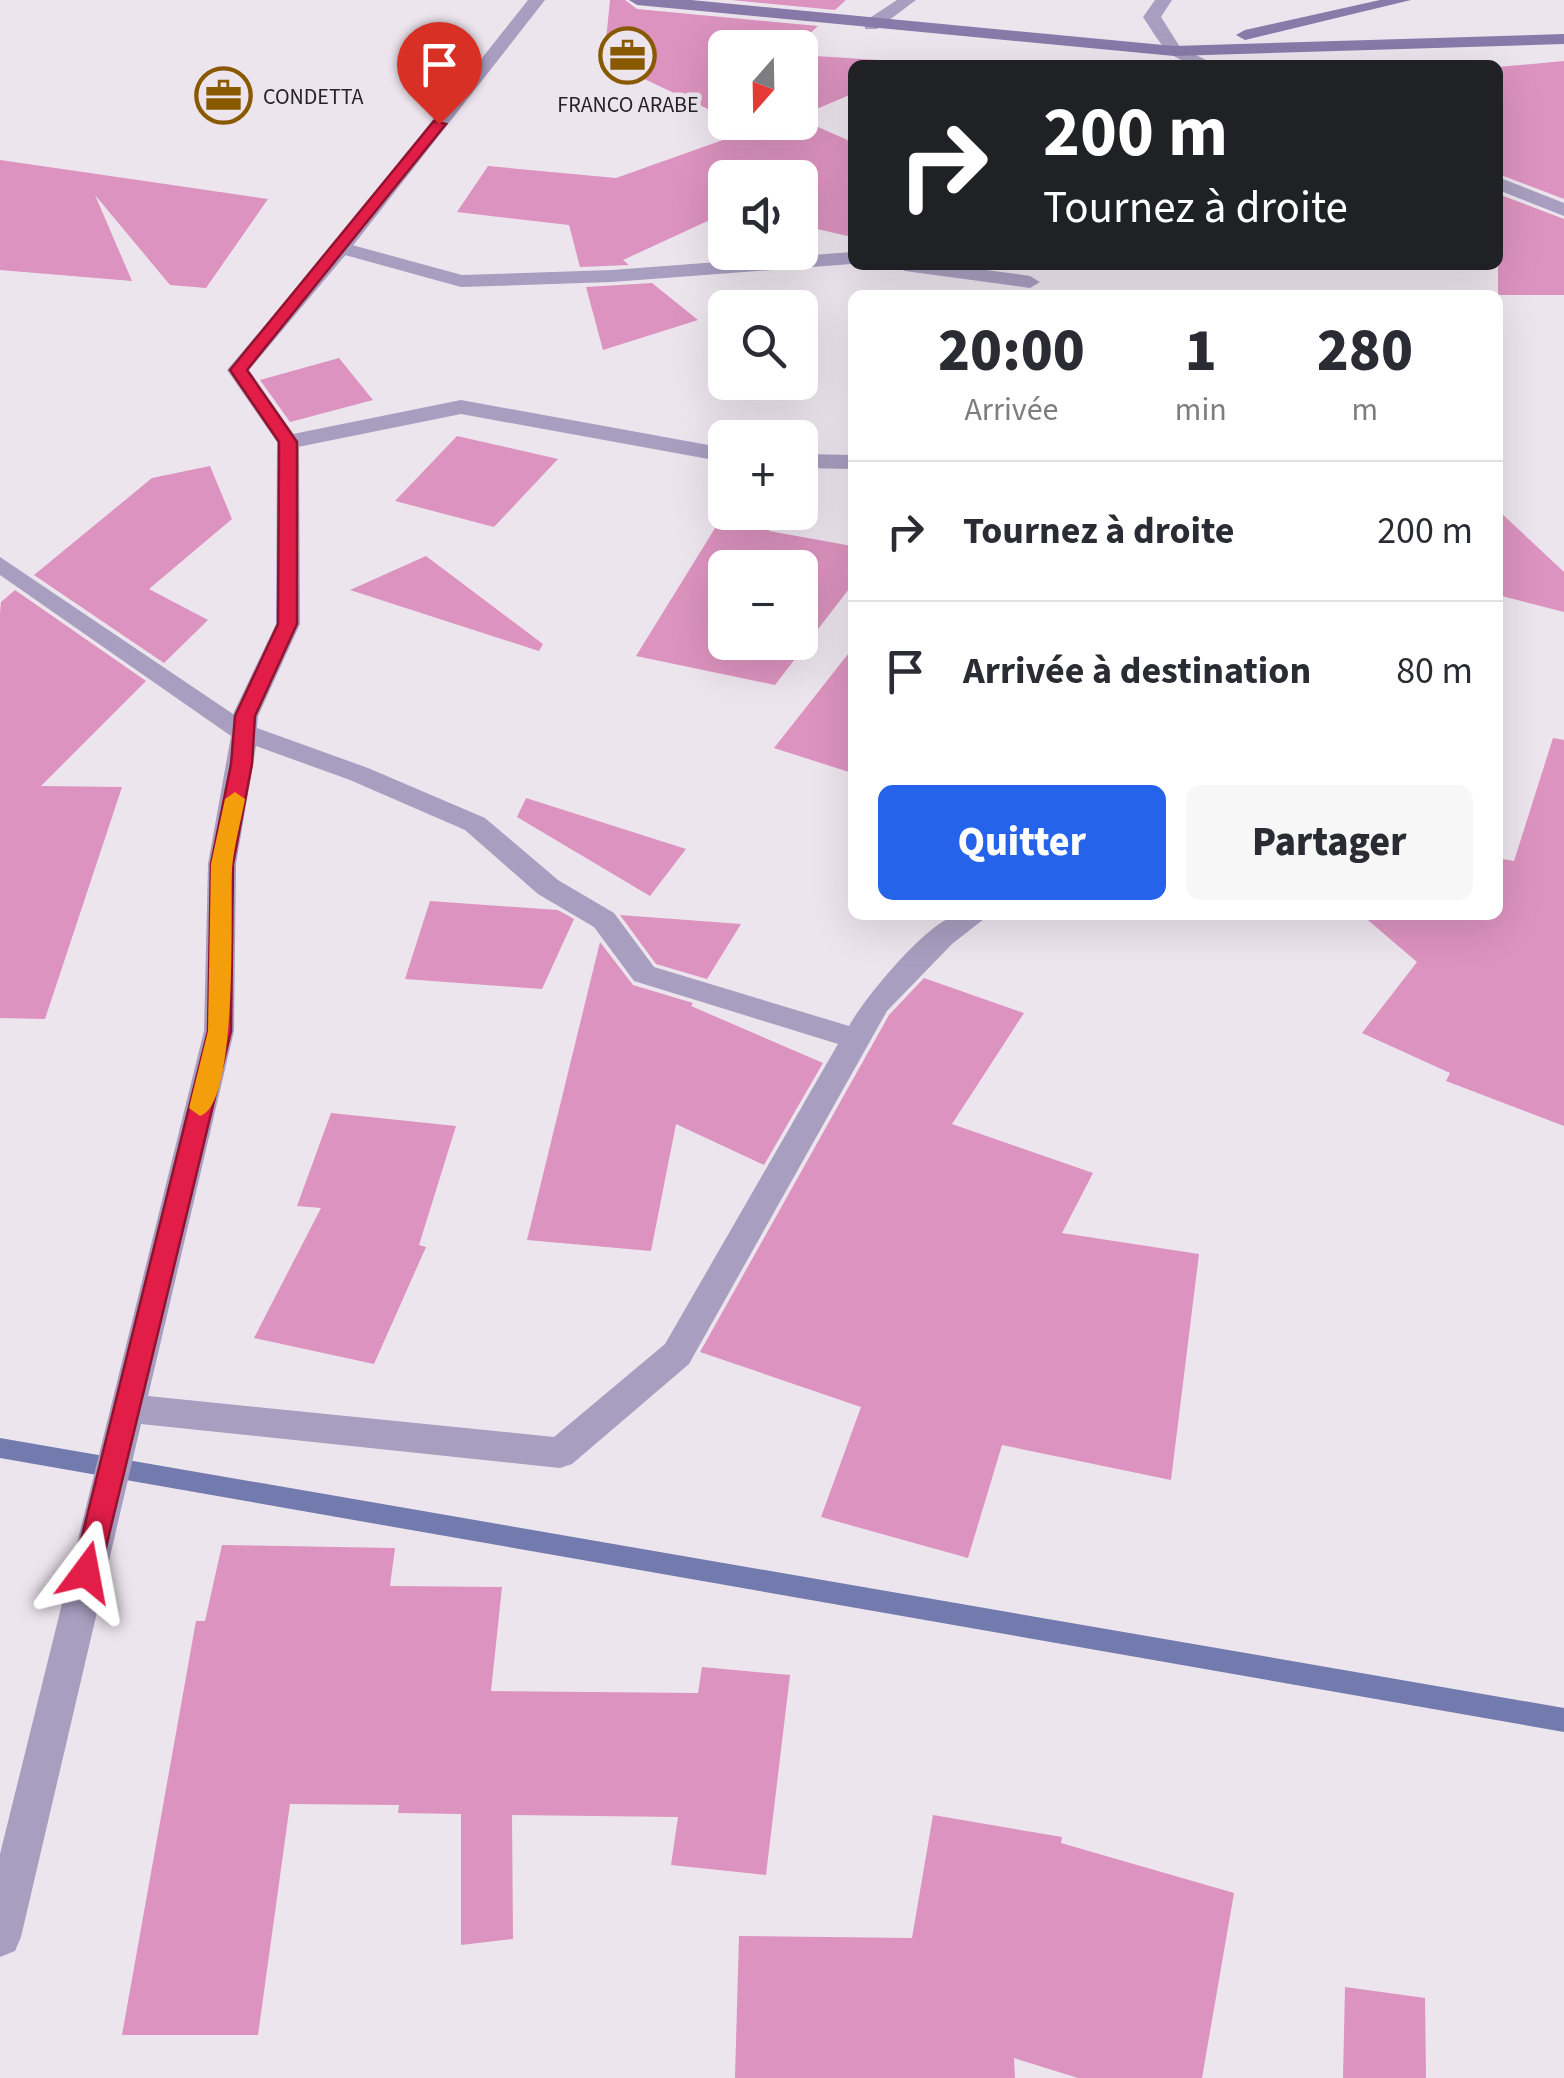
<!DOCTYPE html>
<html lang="fr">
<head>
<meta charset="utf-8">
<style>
  body { margin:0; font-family:"Source Sans 3",sans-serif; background:#f7f7f7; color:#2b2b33; height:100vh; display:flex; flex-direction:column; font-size:38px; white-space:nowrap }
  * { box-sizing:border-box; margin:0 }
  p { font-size:32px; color:#7c7c81 }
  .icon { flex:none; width:55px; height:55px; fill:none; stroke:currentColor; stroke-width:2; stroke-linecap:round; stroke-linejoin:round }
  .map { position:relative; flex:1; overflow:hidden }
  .side { position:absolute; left:848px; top:290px; width:655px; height:630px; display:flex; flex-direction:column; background:#fff; border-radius:15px; box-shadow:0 10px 40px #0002 }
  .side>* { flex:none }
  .top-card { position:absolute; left:848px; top:60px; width:655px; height:210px; border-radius:15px; box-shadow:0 10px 40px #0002; background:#202124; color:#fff; overflow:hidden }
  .needle { width:65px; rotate:200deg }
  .tools { position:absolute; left:708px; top:30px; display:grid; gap:20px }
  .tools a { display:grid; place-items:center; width:110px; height:110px; border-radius:15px; background:#fff; box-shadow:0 10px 40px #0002; font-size:50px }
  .pin { position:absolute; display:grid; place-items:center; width:85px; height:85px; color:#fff; margin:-102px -42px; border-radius:50% 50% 50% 0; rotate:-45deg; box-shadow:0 0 10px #0007 }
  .pin .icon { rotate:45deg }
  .me { position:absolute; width:110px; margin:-55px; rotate:13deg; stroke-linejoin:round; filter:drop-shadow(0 0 8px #0008) }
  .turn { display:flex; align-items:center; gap:35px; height:210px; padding:0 30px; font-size:45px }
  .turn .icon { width:130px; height:130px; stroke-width:2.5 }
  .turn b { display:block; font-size:70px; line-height:85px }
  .eta { display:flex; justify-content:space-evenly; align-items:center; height:170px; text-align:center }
  .eta b { font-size:60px; font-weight:800; line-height:70px }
  .action { display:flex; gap:20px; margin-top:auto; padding:20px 30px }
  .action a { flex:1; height:115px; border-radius:15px; background:#2563eb; color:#fff; font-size:40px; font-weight:800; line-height:115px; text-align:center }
  .action a+a { background:#f7f7f7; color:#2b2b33 }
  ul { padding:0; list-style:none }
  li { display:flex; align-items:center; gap:30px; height:140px; padding:0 30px; border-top:2px solid #e1e1e2 }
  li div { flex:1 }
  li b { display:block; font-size:38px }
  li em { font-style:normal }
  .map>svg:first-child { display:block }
</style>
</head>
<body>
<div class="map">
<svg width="1564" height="2078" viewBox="0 0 1564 2078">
  <rect width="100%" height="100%" fill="#ede5ee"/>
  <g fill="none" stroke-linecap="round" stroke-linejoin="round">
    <!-- stream -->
    <polygon fill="#737bae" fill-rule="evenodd" points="0,1438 1564,1708 1564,1732 0,1458"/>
  </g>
  <!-- building -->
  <g fill="#dc93bf" fill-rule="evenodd">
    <polygon points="610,0 625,0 637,9 818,26 794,48 725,48 725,117 604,60"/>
    <polygon points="731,0 846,0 835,10"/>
    <polygon points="800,55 926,63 852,65 852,94 800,116"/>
    <polygon points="1564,61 1564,199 1498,174 1498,67"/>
    <polygon points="800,119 852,142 852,237 800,225 800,178 725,178 725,213 623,260 629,265 580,267 569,225 457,212 488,166 616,178 751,130 736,122 800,122"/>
    <polygon points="0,160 76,171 268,199 206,288 170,285 95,195 132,281 0,270"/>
    <polygon points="1498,194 1564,219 1564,295 1498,295"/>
    <polygon points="652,283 698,320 603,350 586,287"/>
    <polygon points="339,358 373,400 290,422 260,380"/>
    <polygon points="457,436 558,459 494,527 395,501"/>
    <polygon points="210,466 232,519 149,589 208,620 164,663 34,575 152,478"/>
    <polygon points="1498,510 1564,572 1564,612 1498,595"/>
    <path d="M725 512 771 520 769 531 852 546V585L775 685 636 656ZM725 568H800V642H725Z"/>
    <polygon points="426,556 543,644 539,651 350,590"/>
    <polygon points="15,590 146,681 41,786 122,787 45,1019 0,1018 0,613 1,602"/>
    <polygon points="852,649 852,773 774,748"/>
    <polygon points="1553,738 1564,740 1564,1126 1446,1081 1450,1073 1362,1033 1417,962 1362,915 1498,915 1498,858 1514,861"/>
    <polygon points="526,798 686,849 650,896 517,817"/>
    <polygon points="430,901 558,910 574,919 542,989 405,979"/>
    <polygon points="620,915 741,924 707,979 656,964"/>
    <polygon points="600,942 633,985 693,1003 691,1006 823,1063 764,1165 676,1124 651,1251 527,1240"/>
    <polygon points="924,978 1024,1013 952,1124 1093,1173 1062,1233 1199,1254 1171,1480 1002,1445 968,1558 821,1517 861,1407 700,1352 889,1015"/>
    <polygon points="331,1113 456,1126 419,1245 426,1247 374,1364 254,1338 321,1208 297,1206"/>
    <polygon points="222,1545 395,1548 390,1586 502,1587 491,1691 698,1693 702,1667 790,1675 766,1875 671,1865 678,1817 512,1815 513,1939 461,1945 461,1814 398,1813 399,1805 290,1804 258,2035 122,2035 196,1621 205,1621"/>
    <polygon points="933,1815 1062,1837 1061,1843 1234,1893 1202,2078 1078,2078 1014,2058 1015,2078 735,2078 739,1936 912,1938"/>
    <polygon points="1345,1987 1425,1998 1426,2078 1343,2078"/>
  </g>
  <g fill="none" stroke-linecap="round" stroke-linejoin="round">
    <!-- lane -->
    <g fill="#a89ebf" fill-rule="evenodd">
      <polygon points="341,242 462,275 612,270 852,252 852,264 612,282 461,287 334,252 334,244"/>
      <polygon points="895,265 950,265 1030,276 1040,282 1030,288 905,271"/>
      <polygon points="461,400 725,448 725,462 461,414 288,449 277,442 288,435"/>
      <polygon points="800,454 852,455 852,469 800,468"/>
    </g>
    <!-- street -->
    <g fill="#a89ebf" fill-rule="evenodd">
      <path d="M528 0H545L348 252 249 370 299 442 300 624 258 716 257 728 368 768 485 818 558 880 614 913 654 967 849 1026C864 999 928 920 958 915 967 913 979 915 989 915L952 944 887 1011 689 1364 572 1464 560 1468 141 1424 21 1937 15 1951 0 1957V1854L204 1031 208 864 231 736 0 575V557L233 714 276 624 277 442 227 370 334 244ZM256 746 350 780 465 830 538 894 594 927 634 981 838 1044 665 1344 554 1437 148 1396 234 1031 236 864Z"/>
      <polygon points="897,0 916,0 877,29 865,29 865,21"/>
      <path d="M1155 0H1172L1161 17 1180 47 1216 65C1171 65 1166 52 1143 17Z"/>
      <polygon points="1498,177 1564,203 1564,216 1498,190"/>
    </g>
    <!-- secondary -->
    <g fill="#897aa9" fill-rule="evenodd">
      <polygon points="629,0 691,0 1174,46 1564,34 1564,44 1174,56 637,5"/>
      <polygon points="1380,0 1411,0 1245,40 1236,35 1245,30"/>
    </g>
  </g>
  <!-- route -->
  <polygon fill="#e11d48" stroke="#92132f" stroke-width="2.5" points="434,121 446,124 247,370 297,442 297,624 255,716 252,764 233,864 231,1031 100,1572 96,1581 86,1584 77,1581 73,1572 208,1031 211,864 231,764 235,716 278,624 279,442 230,370"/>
  <!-- slow -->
  <path fill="#f59e0b" d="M235 792 245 799C241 821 234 845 232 868 230 908 239 1105 200 1116L189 1108 208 1031 211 864 225 799Z"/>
  <!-- icons -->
  <defs>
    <symbol id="office-ring" viewBox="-11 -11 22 22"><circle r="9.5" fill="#ede5ee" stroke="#895900" stroke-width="1.5"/><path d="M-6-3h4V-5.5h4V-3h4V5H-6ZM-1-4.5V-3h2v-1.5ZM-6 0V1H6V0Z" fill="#895900"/></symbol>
  </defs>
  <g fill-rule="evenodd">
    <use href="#office-ring" x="596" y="24" width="63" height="63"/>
    <use href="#office-ring" x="192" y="64" width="63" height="63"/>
  </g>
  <g text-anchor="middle" stroke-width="9" stroke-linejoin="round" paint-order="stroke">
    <!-- far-poi labels -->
    <g font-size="22" fill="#252326" stroke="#ede5ee" text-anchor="start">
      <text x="263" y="104">CONDETTA</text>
      <text x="628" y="112" text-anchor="middle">FRANCO ARABE</text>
    </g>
  </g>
</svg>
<div class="tools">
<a><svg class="needle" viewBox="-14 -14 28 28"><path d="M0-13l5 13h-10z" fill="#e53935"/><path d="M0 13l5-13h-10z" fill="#7c7c81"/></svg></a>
<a><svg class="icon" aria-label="sound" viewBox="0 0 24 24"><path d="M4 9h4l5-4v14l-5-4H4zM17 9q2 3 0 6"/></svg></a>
<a><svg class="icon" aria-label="search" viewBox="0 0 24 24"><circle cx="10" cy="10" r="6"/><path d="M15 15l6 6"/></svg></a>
<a>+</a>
<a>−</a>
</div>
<div class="pin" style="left:439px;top:124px;background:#d93025"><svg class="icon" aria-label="arrive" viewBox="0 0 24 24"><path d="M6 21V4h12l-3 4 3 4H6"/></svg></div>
<svg class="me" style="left:86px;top:1572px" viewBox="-20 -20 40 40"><path d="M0-17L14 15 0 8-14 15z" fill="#e11d48" stroke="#fff" stroke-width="4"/></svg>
<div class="top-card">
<div class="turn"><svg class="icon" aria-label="right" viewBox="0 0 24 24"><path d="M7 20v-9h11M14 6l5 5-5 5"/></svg><div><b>200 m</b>Tournez à droite</div></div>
</div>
<section class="side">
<div class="eta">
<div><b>20:00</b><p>Arrivée</p></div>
<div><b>1</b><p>min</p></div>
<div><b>280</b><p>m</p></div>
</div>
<ul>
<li><svg class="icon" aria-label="right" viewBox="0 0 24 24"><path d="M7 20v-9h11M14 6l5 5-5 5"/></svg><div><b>Tournez à droite</b></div><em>200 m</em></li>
<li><svg class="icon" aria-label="arrive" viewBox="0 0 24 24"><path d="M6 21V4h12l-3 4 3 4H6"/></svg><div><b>Arrivée à destination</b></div><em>80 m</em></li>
</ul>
<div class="action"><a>Quitter</a><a>Partager</a></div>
</section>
</div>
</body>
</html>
